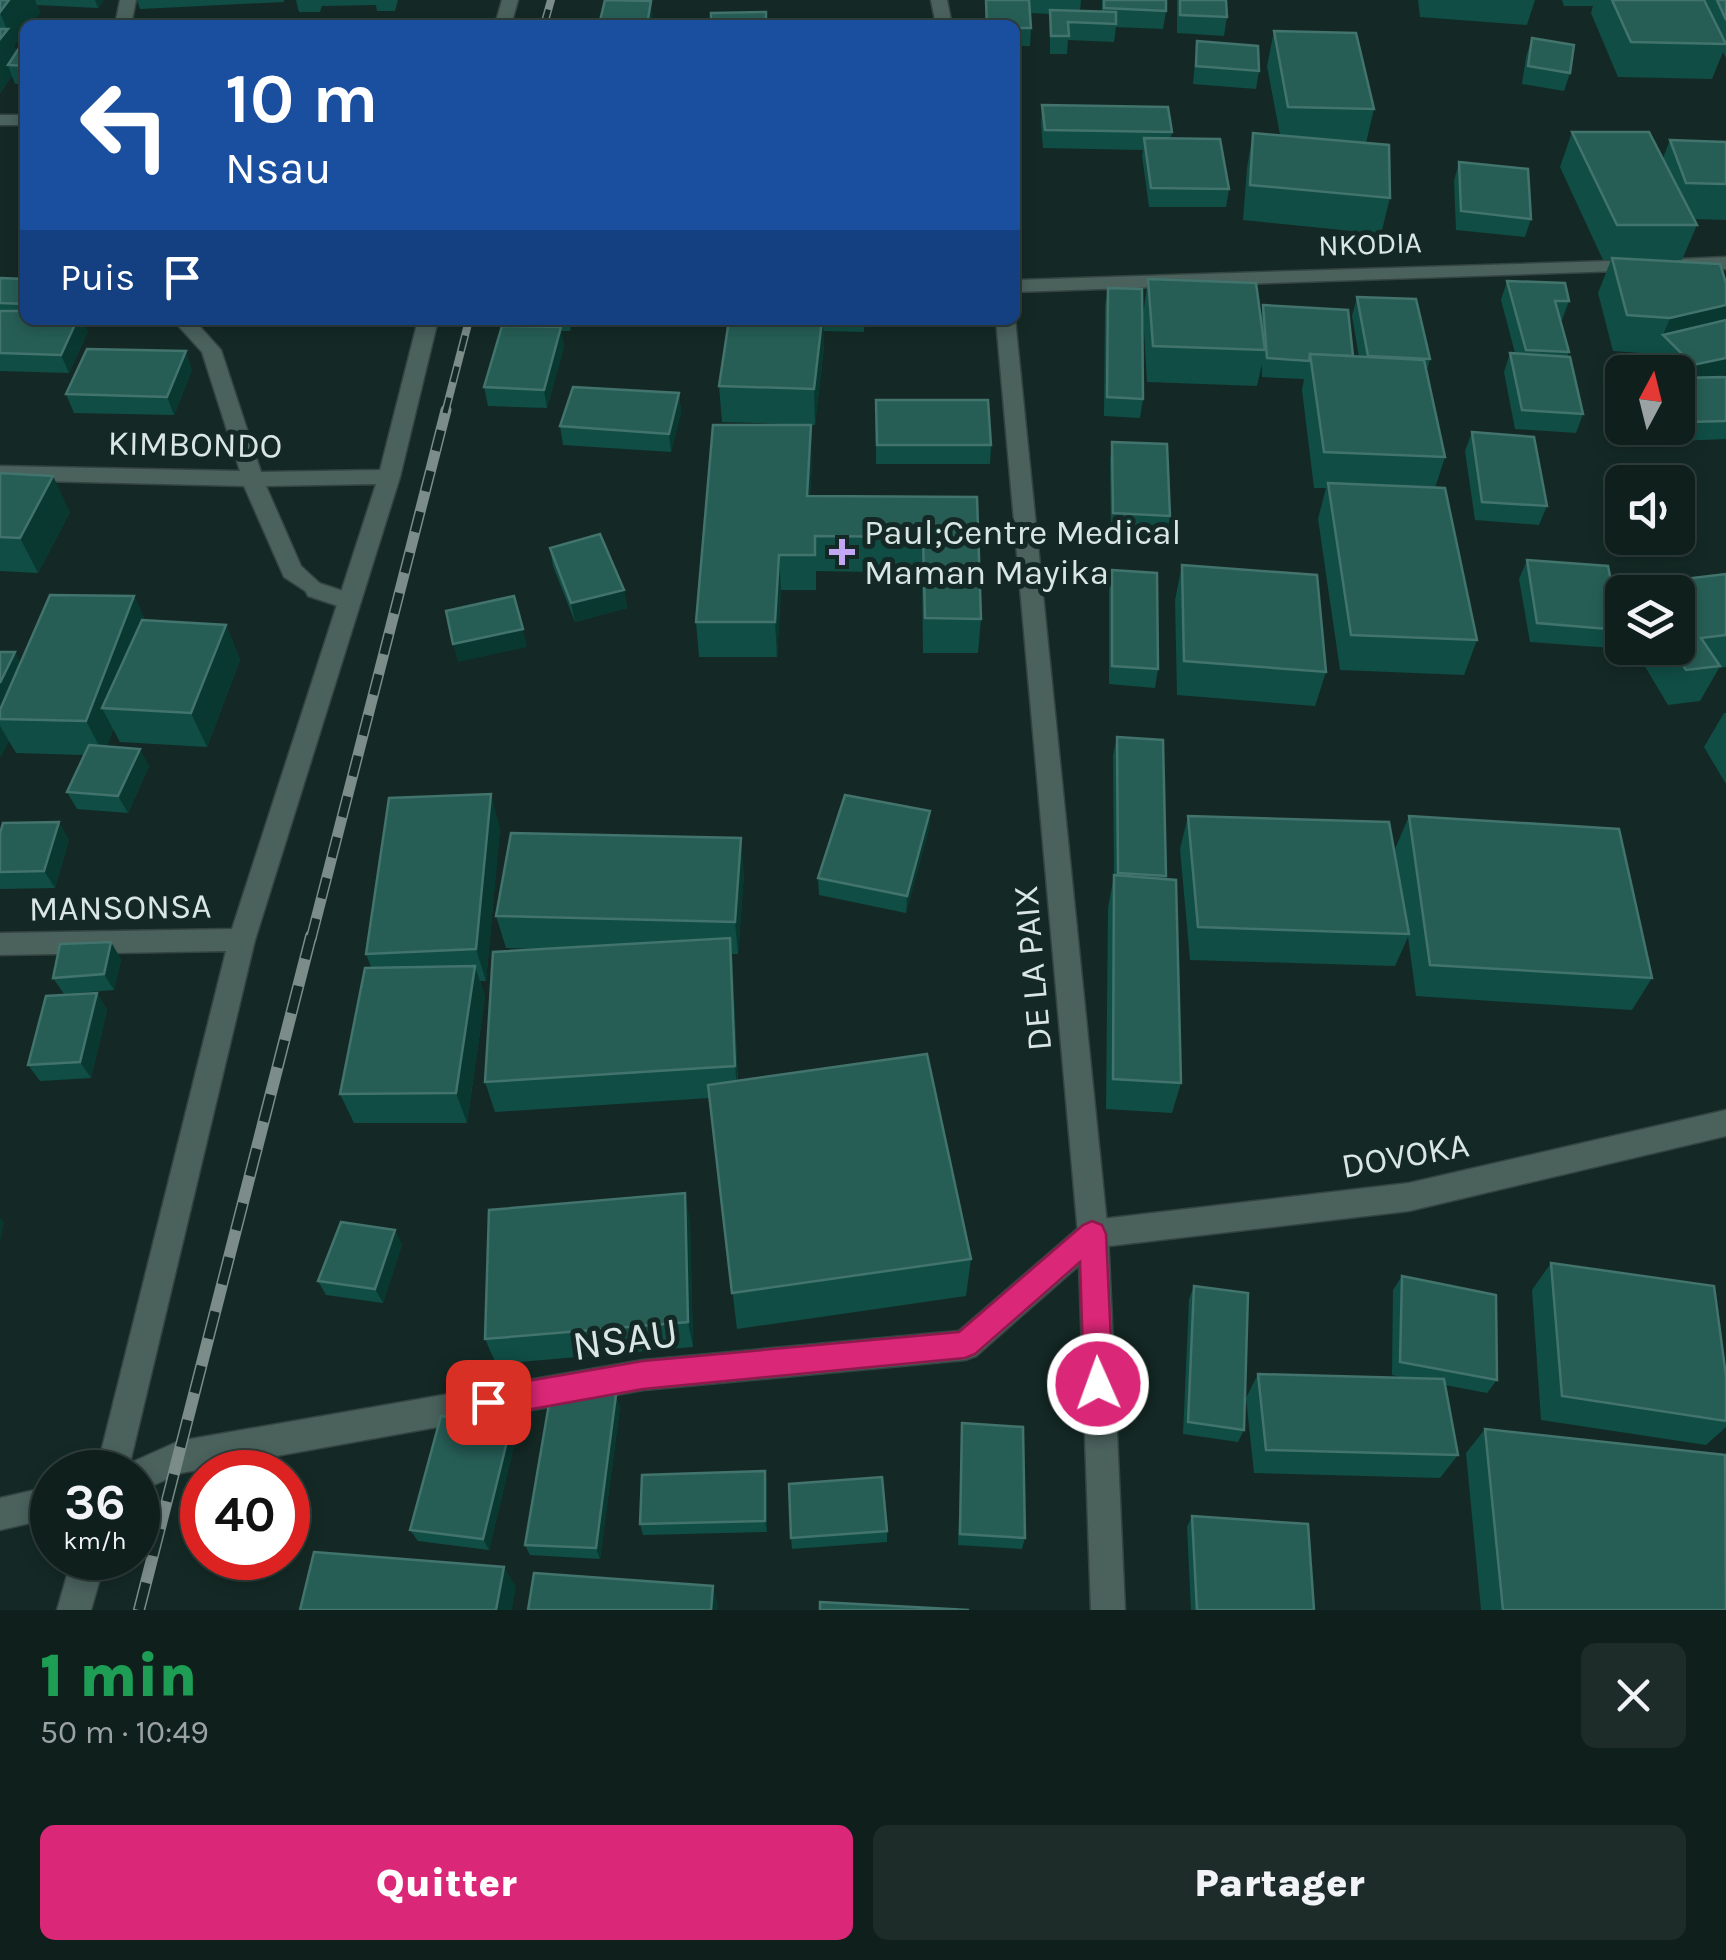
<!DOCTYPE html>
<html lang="fr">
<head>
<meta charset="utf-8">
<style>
  body { margin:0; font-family:Karla,sans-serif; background:#1d2c29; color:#f1f3f6; height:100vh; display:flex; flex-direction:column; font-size:38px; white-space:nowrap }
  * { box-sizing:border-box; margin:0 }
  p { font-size:32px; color:#9ba2a3 }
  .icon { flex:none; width:55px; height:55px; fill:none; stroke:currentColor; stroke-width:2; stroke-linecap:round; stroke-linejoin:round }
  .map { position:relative; height:1610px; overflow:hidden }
  .details { display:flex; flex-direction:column; background:#0f1f1c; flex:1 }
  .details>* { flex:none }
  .banner { position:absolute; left:20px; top:20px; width:1000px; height:305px; border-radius:15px; box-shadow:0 5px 15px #0003,0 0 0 2px #2f3d3b; background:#1a4fa0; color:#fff; overflow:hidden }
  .needle { width:65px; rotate:7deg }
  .buttons { position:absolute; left:1605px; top:355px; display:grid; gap:20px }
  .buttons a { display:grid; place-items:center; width:90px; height:90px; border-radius:15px; background:#0f1f1c; box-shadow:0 5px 15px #0003,0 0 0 2px #2f3d3b; font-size:50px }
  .speed { position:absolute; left:30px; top:1450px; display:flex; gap:20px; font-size:50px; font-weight:700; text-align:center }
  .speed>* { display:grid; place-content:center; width:130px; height:130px; border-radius:50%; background:#0f1f1c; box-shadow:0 5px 15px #0003,0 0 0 2px #2f3d3b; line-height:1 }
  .speed small { font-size:25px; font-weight:400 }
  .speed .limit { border:15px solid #d22; background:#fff; color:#111 }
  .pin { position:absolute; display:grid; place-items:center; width:85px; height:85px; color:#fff; margin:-42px; border-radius:20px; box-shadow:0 5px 15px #0006 }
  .me { position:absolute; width:110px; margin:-55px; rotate:358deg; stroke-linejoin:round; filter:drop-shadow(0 0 8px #0008) }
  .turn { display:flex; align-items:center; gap:35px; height:210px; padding:0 40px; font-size:45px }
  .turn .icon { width:130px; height:130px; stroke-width:2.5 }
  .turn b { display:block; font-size:70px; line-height:85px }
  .then { display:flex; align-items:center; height:95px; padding:0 40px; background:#0003; gap:20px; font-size:38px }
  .round { display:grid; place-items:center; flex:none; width:105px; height:105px; border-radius:15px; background:#1d2c29 }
  .head { display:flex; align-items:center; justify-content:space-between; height:170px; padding:0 40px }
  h1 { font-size:60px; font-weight:800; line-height:75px; color:#1e9e55 }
  .primary-button { display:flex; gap:20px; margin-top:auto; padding:20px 40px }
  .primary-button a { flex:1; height:115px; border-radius:15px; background:#db2777; color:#fff; font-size:40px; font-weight:800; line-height:115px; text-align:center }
  .primary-button a+a { background:#1d2c29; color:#f1f3f6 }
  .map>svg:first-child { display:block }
</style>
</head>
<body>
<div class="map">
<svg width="1726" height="1610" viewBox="0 0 1726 1610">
  <rect width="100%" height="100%" fill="#142925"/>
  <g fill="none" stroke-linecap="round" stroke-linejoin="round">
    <defs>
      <g id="minor">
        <polygon points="120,0 136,0 131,25 115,25"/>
        <polygon points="502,0 518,0 511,25 495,25"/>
        <rect x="0" y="115" width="25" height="10"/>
        <polygon points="1726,257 1726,269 1680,271 1670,265 1680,259"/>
        <polygon points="1640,260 1647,262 1647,270 1015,292 1015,280"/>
        <polygon points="173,320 194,320 221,350 261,472 380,470 418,320 438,320 400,477 255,940 130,1463 179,1441 643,1360 959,1331 1083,1224 1093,1220 1409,1183 1726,1110 1726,1136 1409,1211 1100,1247 976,1356 965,1360 643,1390 181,1473 138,1492 138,1472 96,1472 226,951 0,955 0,933 232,929 376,484 266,486 301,566 327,590 316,598 284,577 244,486 0,480 0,466 240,471 202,352"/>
        <polygon points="52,1486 52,1518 0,1530 0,1498"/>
        <polygon points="72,1558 106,1558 91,1610 57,1610"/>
      </g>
      <g id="tertiary">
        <polygon points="931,0 947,0 952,25 936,25"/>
        <polygon points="1015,319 1108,1234 1125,1610 1091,1610 1078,1234 996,320"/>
        <polygon points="316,582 358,596 361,602 350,610 308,596 305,590 308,584"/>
      </g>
    </defs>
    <!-- minor casing -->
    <use href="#minor" stroke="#344441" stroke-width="3"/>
    <!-- tertiary casing -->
    <use href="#tertiary" stroke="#344441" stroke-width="3"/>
    <!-- minor -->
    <use href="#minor" fill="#4a615c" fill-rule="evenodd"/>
    <!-- tertiary -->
    <use href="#tertiary" fill="#4a615c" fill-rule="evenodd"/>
    <defs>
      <g id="rail-far2">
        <polyline points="544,25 551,0"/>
        <polyline points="445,413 469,320"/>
      </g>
      <polyline id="rail-far1" points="311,939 446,410"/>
      <polyline id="rail" points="139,1610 311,936"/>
    </defs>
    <!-- rail-far2 casing -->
    <use href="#rail-far2" stroke="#7c8d89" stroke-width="8"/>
    <!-- rail-far1 casing -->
    <use href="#rail-far1" stroke="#7c8d89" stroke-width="11"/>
    <!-- rail casing -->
    <use href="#rail" stroke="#7c8d89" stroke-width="12"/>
    <!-- rail-far2 -->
    <use href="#rail-far2" stroke="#142925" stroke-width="5" stroke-dasharray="16" stroke-linecap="butt"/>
    <!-- rail-far1 -->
    <use href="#rail-far1" stroke="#142925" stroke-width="8" stroke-dasharray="21" stroke-linecap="butt"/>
    <!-- rail -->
    <use href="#rail" stroke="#142925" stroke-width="9" stroke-dasharray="28" stroke-linecap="butt"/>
  </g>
  <!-- wall -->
  <g fill="#104d45">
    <polygon points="0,0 104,0 98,8 37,5 40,13 25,25 25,32 14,45 17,52 25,39 25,84 15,84 12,76 0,93"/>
    <polygon points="137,0 284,0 284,2 140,9"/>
    <polygon points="296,0 398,0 395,11 377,11 376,5 322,6 320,12 299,12"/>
    <polygon points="985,0 1081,0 1080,11 1102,11 1102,0 1166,0 1166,11 1163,29 1116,27 1114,42 1068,40 1067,54 1050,54 1050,14 1030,13 1031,28 1030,46 1015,46 1015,25 985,25"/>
    <polygon points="1177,0 1226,0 1227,17 1224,36 1177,33"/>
    <polygon points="1418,0 1535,0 1527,25 1420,17"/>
    <polygon points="1562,0 1726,0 1726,58 1723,52 1712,79 1618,77 1591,13 1593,6 1564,6"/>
    <polygon points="1274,31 1374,109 1366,143 1390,198 1381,234 1243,220 1247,168 1253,133 1280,135 1267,66"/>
    <polygon points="1532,38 1570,73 1564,91 1522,84 1526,57"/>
    <polygon points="1197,41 1259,71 1256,89 1193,84"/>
    <polygon points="1042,105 1172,132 1171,138 1229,189 1226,207 1149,207 1142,156 1143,150 1043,148 1041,124"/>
    <polygon points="1572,132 1663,158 1670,140 1726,142 1726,220 1694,219 1697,225 1682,260 1653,260 1726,283 1726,374 1715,377 1726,377 1726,439 1679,441 1673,428 1678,428 1678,372 1673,372 1655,354 1613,351 1598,293 1611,260 1603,260 1560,167"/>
    <polygon points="1459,162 1531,219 1525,237 1456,230 1454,181"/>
    <polygon points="0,278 25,279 25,320 88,331 69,373 0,371"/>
    <polygon points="1148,279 1261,317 1263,305 1353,356 1359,357 1352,316 1357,297 1430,359 1427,370 1445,457 1435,488 1477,640 1464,675 1340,670 1318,519 1326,488 1314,488 1302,390 1304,379 1262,377 1262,364 1257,386 1147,382 1143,315"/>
    <polygon points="1507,281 1569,301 1562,320 1560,320 1569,352 1567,357 1583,414 1576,433 1515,429 1504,372 1510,353 1515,353 1501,300"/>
    <polygon points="1108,288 1143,399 1140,418 1104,416 1105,306"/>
    <polygon points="522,320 573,320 570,331 561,331 564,346 547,408 488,406 484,387 523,326"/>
    <polygon points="729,320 865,320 864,332 823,331 824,346 815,425 722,422 719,386"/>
    <polygon points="192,370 174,415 74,413 66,394"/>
    <polygon points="679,393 681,412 671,452 563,445 560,426"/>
    <polygon points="876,400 991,445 990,464 876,464"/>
    <polygon points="1472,432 1547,506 1539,525 1475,520 1465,451"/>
    <polygon points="1112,442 1170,516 1167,534 1111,531 1110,460"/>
    <polygon points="812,461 810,496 977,497 981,619 978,653 923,653 922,573 816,571 816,590 781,590 777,657 699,657 696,622"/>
    <polygon points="0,473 70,512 38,573 0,571"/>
    <polygon points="550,548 624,590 627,608 575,622 553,566"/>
    <polygon points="1527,560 1618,618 1622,609 1622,629 1620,625 1621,630 1612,648 1530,642 1519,579"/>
    <polygon points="1182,565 1326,672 1315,706 1177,695 1175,600"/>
    <polygon points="1112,570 1158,669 1155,688 1109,684 1109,589"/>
    <polygon points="1726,574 1726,667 1719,668 1700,701 1668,705 1634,648 1678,648 1678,592 1631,592 1634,585"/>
    <polygon points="134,596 145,620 226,625 240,660 207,747 120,742 113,729 107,746 149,766 128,813 77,809 67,792 84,755 16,753 9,741 0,757 0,683 15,652 20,663"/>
    <polygon points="1724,713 1726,713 1726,784 1704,747"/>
    <polygon points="1117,737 1166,876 1181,1083 1172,1113 1106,1109 1108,908 1114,875 1113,755"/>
    <polygon points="930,811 929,828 906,913 819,895 818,878"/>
    <polygon points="1188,816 1401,888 1395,849 1409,816 1652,978 1632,1010 1416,996 1408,937 1395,966 1190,960 1180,849"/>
    <polygon points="500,828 486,981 480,981 485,997 467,1123 354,1123 340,1094 371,967 366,954"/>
    <polygon points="0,834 69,839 55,888 0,889"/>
    <polygon points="744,872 738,954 732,954 738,1081 971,1259 966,1296 737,1329 709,1098 495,1112 485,1082 539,949 506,948 496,916"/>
    <polygon points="121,959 114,990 64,994 53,978"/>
    <polygon points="97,993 107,1010 91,1078 40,1081 28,1065"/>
    <polygon points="690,1221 693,1347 496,1364 485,1339"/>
    <polygon points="402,1244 383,1303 326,1295 318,1281"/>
    <polygon points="1551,1263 1726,1421 1726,1427 1706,1445 1541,1420 1532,1290"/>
    <polygon points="1402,1276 1497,1380 1487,1393 1445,1385 1458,1455 1440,1478 1254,1473 1246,1398 1258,1374 1404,1378 1392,1375 1393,1290"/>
    <polygon points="1194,1286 1244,1430 1238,1442 1183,1434 1189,1299"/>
    <polygon points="620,1407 600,1559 530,1555 525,1545"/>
    <polygon points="962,1423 1025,1538 1022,1549 958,1545"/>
    <polygon points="1485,1429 1726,1610 1481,1610 1466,1453"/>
    <polygon points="516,1437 489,1550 418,1541 410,1530"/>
    <polygon points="765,1471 767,1483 767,1532 643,1535 640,1524"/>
    <polygon points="1192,1516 1314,1610 1191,1610 1187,1527"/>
    <polygon points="887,1531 887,1542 792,1549 791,1538"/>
  </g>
  <!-- shaded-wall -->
  <g fill="#093831">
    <polygon points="9,0 35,0 40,13 30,25 25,25 25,32 14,45 21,64 8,65 12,76 0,93 0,39 7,30 0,12"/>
    <polygon points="95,0 104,0 98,8"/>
    <polygon points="651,1 653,19 652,25 647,25"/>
    <polygon points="1726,305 1726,319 1663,335 1670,318"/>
    <polygon points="77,320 83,320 88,331 69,373 61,355"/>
    <polygon points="822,320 823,320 824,346 815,425 814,389"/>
    <polygon points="561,327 564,346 547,408 544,390"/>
    <polygon points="186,351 192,370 174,415 167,397"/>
    <polygon points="1726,358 1726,374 1685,384 1693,365"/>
    <polygon points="679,393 681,412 671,452 669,434"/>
    <polygon points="811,425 812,461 808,531 807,496"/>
    <polygon points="53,476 70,512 38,573 20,538"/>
    <polygon points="779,555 781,590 777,657 775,622"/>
    <polygon points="624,590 627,608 575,622 571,603"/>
    <polygon points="134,596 150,631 102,708 113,729 104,755 86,721"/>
    <polygon points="226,625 240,660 207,747 191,713"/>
    <polygon points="523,629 527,647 458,662 453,644"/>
    <polygon points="15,652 34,687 0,719 0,683"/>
    <polygon points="0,726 9,741 1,757 0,755"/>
    <polygon points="140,749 149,766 128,813 118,796"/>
    <polygon points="491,794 500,828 486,981 476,949"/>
    <polygon points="930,811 929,828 906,913 907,896"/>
    <polygon points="59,822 69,839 55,888 44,871"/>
    <polygon points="741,838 744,872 738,954 735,922"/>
    <polygon points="730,938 733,970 738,1096 735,1066"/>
    <polygon points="111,942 121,959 114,990 104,974"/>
    <polygon points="475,966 485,997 467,1123 456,1093"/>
    <polygon points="97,993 107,1010 91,1078 80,1062"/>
    <polygon points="685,1193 690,1221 693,1347 688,1322"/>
    <polygon points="0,1218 4,1222 0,1243"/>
    <polygon points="395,1230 402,1244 383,1303 375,1289"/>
    <polygon points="616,1395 620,1407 600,1559 596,1548"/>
    <polygon points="511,1425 516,1437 489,1550 483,1539"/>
    <polygon points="765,1471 767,1483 767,1532 765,1521"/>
    <polygon points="504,1567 516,1587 512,1610 496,1610"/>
    <polygon points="713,1586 718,1606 718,1610 711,1610"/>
  </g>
  <!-- building -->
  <g fill="#265e56" stroke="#42736c" stroke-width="2.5">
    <polygon points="0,0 9,0 0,12"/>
    <polygon points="605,0 651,1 647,25 599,25"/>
    <polygon points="986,0 1029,0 1031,28 1015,28 1015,25 987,25"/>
    <polygon points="1104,0 1166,0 1166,11 1104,8"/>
    <polygon points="1180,0 1226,0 1227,17 1180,15"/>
    <polygon points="1612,0 1704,0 1726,44 1631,42"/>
    <polygon points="1717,0 1726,0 1726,20"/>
    <polygon points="1050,10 1116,12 1116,24 1068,22 1069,36 1051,36"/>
    <polygon points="766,12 766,25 711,25 711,13"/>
    <polygon points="446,21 445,25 327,25 328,23"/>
    <polygon points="0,29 8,29 0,39"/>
    <polygon points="1274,31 1356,33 1374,109 1288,107"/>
    <polygon points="1532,38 1574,45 1570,73 1528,66"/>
    <polygon points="25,39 25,66 8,65"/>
    <polygon points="1197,41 1258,46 1259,71 1196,66"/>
    <polygon points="1042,105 1168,107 1172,132 1045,130"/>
    <polygon points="1572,132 1649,132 1697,225 1617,225"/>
    <polygon points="1253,133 1389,145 1390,198 1250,185"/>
    <polygon points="1144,138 1220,139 1229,189 1151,188"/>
    <polygon points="1670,140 1726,142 1726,184 1686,183"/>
    <polygon points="1459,162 1528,169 1531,219 1461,211"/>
    <polygon points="1612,258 1720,264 1726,283 1726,305 1670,318 1627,315"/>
    <polygon points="0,278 25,279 25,304 0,303"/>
    <polygon points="1148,279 1256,283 1265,350 1153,346"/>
    <polygon points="1507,281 1565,283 1569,301 1555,301 1569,352 1526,350"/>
    <polygon points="1108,288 1142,289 1143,399 1107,397"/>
    <polygon points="1357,297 1416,299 1430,359 1368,356"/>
    <polygon points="1263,305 1348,310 1353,356 1310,354 1309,361 1267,358"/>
    <polygon points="0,311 25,311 25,320 77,320 61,355 0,353"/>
    <polygon points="729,320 822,320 814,389 719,386"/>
    <polygon points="1726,320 1726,358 1693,365 1663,335"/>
    <polygon points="502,326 561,327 544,390 484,387"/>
    <polygon points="87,349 186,351 167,397 66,394"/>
    <polygon points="1510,353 1570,357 1583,414 1522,410"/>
    <polygon points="1310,354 1424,360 1445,457 1324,452"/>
    <polygon points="1726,377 1726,421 1688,422 1678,401 1678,378"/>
    <polygon points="573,387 679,393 669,434 560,426"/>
    <polygon points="876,400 988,400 991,445 877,445"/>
    <polygon points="713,425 811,425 807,496 977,497 981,619 925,618 923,537 815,536 815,555 779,555 775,622 696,622"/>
    <polygon points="1472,432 1534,437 1547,506 1482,502"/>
    <polygon points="1112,442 1167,444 1170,516 1113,513"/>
    <polygon points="0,473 53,476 20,538 0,537"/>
    <polygon points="1328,483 1445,488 1477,640 1351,635"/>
    <polygon points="600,534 624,590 571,603 550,548"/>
    <polygon points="1527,560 1608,566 1621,630 1537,623"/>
    <polygon points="1182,565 1317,575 1326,672 1184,661"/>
    <polygon points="1112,570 1157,573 1158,669 1112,666"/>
    <polygon points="1726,574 1726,635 1701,638 1720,666 1686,670 1672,648 1678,648 1678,592 1638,592 1634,585"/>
    <polygon points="50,595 134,596 86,721 0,719 0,710"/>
    <polygon points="514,596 523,629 453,644 446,611"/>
    <polygon points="142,620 226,625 191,713 102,708"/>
    <polygon points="0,652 15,652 0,683"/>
    <polygon points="1117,737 1163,740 1166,876 1118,873"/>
    <polygon points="89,745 140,749 118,796 67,792"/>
    <polygon points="491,794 476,949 366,954 389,798"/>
    <polygon points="845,795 930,811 907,896 818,878"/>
    <polygon points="1188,816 1389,822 1409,934 1198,927"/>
    <polygon points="1409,816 1619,829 1652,978 1430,965"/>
    <polygon points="59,822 44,871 0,872 0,834 3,823"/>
    <polygon points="511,833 741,838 735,922 496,916"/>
    <polygon points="1114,875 1176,880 1181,1083 1113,1079"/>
    <polygon points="730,938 735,1066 485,1082 493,952"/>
    <polygon points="111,942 104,974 53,978 60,944"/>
    <polygon points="475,966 456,1093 340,1094 365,968"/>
    <polygon points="97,993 80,1062 28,1065 46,996"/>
    <polygon points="927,1054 971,1259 732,1293 708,1085"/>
    <polygon points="685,1193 688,1322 485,1339 489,1210"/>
    <polygon points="341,1222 395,1230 375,1289 318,1281"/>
    <polygon points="1551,1263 1714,1286 1726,1376 1726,1421 1562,1396"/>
    <polygon points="1402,1276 1496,1295 1497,1380 1400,1362"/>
    <polygon points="1194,1286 1248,1293 1244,1430 1188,1422"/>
    <polygon points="1258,1374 1444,1379 1458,1455 1266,1450"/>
    <polygon points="551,1392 616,1395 596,1548 525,1545"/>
    <polygon points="441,1416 511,1425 483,1539 410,1530"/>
    <polygon points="962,1423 1023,1427 1025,1538 960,1534"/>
    <polygon points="1485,1429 1725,1455 1726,1610 1503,1610"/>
    <polygon points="765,1471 765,1521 640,1524 642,1475"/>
    <polygon points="882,1477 887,1531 791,1538 789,1484"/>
    <polygon points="1192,1516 1308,1524 1314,1610 1197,1610"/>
    <polygon points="314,1552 504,1567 496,1610 300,1610"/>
    <polygon points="534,1573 713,1586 711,1610 528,1610"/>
    <polygon points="820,1602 969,1610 820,1610"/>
  </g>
  <!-- route -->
  <polygon fill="#db2777" stroke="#8e194d" stroke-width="2.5" points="1092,1221 1102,1225 1106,1234 1113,1384 1109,1394 1098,1398 1088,1394 1084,1384 1080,1262 975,1354 965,1358 643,1389 488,1417 478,1412 474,1402 478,1392 488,1388 643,1361 959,1332 1083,1225"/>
  <!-- markers -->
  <path fill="#c3a7f2" stroke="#142925" stroke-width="4" d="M837 537h10v10h10v10h-10v10h-10v-10h-10v-10h10z"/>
  <g text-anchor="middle" stroke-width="10" stroke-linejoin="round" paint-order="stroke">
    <!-- far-street labels -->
    <g font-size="30" fill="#d9e6e3" stroke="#142925">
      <text transform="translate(1370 244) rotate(-2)" y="10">NKODIA</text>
    </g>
    <!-- street labels -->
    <g font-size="35" fill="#d9e6e3" stroke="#142925">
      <text transform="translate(195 444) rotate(1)" y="12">KIMBONDO</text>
      <text transform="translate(120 907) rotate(-1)" y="12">MANSONSA</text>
      <text transform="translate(1032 968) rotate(-95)" y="12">DE LA PAIX</text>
      <text transform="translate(1405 1155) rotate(-10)" y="12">DOVOKA</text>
    </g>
    <!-- poi labels -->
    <g font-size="35" fill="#d9e6e3" stroke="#142925" text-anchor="start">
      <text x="864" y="544">Paul;Centre Medical<tspan x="864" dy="40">Maman Mayika</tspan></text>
    </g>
    <!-- near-street labels -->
    <g font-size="42" fill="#d9e6e3" stroke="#142925">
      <text transform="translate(625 1338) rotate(-8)" y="15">NSAU</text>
    </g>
  </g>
</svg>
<div class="buttons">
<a><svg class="needle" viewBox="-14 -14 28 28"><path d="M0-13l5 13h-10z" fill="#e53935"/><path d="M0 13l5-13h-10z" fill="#9ba2a3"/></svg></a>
<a><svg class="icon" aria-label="sound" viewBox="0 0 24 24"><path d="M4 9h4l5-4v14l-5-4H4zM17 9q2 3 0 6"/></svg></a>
<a><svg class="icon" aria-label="layers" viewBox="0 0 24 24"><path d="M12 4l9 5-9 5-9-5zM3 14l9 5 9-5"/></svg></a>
</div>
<div class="speed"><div>36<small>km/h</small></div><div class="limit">40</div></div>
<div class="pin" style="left:488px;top:1402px;background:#d93025"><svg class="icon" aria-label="arrive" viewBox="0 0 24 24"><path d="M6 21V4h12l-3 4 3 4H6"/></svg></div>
<svg class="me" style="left:1098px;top:1384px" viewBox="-20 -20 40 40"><circle r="17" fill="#db2777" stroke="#fff" stroke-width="3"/><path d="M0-11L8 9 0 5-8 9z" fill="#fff"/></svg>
<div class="banner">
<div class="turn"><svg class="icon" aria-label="left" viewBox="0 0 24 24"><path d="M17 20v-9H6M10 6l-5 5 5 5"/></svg><div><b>10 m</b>Nsau</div></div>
<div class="then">Puis<svg class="icon" aria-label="arrive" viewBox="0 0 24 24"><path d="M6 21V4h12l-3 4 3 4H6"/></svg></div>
</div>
</div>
<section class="details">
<div class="head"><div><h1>1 min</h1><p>50 m · 10:49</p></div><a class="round"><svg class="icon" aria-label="close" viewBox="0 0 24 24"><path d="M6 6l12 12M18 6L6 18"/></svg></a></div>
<div class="primary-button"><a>Quitter</a><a>Partager</a></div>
</section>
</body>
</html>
